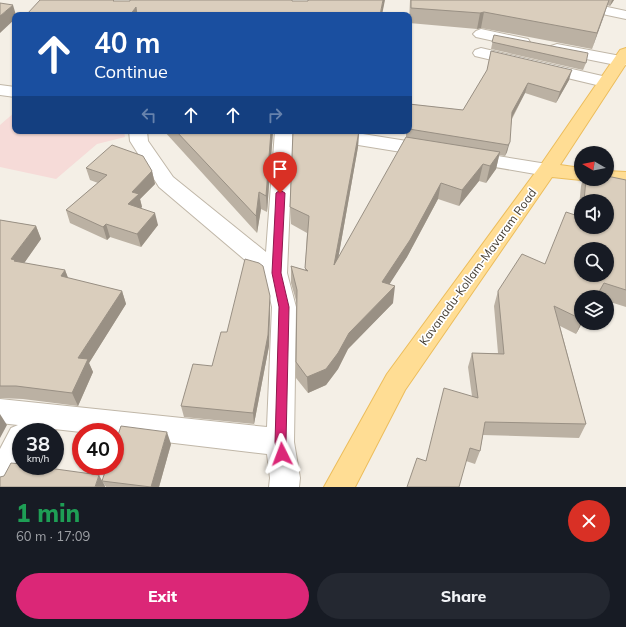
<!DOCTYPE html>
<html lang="en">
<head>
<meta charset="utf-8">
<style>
  body { margin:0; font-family:Mulish,sans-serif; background:#242831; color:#f1f3f6; height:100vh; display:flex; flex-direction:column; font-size:15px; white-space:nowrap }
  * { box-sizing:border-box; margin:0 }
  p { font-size:13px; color:#9ea1a6 }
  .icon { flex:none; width:22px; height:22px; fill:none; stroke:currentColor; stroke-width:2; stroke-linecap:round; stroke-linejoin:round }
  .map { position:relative; height:487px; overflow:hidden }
  .panel { display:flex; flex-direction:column; background:#171b24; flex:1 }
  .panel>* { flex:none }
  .top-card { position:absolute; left:12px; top:12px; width:400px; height:122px; border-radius:8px; box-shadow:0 1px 3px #0004; background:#1a4fa0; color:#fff; overflow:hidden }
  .needle { width:26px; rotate:279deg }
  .buttons { position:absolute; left:574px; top:146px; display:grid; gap:8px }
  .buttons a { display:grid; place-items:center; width:40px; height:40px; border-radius:50%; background:#171b24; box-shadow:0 1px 3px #0004; font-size:20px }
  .speed { position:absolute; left:12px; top:423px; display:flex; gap:8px; font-size:20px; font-weight:700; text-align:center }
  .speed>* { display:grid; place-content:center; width:52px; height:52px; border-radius:50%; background:#171b24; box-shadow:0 1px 3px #0004; line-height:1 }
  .speed small { font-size:10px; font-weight:400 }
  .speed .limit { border:6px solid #d22; background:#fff; color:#111 }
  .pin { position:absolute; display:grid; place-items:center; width:34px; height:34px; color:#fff; margin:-41px -17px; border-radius:50% 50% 50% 0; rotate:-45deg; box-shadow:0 0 4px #0007 }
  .pin .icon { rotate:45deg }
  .me { position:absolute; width:44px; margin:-22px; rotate:357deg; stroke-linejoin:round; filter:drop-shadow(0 0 3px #0008) }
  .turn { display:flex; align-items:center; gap:14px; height:84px; padding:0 16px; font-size:18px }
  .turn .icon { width:52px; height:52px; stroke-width:2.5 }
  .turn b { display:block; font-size:28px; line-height:34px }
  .lanes { display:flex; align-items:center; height:38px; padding:0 16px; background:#0003; justify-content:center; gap:20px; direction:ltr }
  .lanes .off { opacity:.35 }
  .round { display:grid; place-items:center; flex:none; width:42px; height:42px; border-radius:21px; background:#242831 }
  .headline { display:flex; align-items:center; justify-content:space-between; height:68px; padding:0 16px }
  h1 { font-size:24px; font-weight:800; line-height:30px; color:#1e9e55 }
  .action { display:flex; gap:8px; margin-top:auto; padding:8px 16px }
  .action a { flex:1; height:46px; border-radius:24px; background:#db2777; color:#fff; font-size:16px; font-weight:800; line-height:46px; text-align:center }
  .action a+a { background:#242831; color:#f1f3f6 }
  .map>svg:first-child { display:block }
</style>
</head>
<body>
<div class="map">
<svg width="626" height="487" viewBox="0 0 626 487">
  <rect width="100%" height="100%" fill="#f4efe6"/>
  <!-- medical -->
  <polygon fill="#f6dbd8" points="15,112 15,131 124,131 125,137 97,144 56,179 0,167 0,125"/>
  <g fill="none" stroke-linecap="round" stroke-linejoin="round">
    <defs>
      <g id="minor">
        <polygon points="548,0 575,0 626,11 626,19 550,3"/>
        <polygon points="481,29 528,39 530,42 528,45 522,47 476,37 473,34 476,31"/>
        <polygon points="557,44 626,57 626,65 621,66 551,52 549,49 551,46"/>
        <polygon points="481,48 611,78 613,82 611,86 605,87 475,56 473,53 475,50"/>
        <polygon points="0,85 15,87 15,97 0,95"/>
        <polygon points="129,131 147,131 148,141 173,177 266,252 275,131 293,131 287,273 296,307 294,442 300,478 299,487 269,487 270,478 267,454 115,436 115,432 81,432 27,426 31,428 33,432 21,432 21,466 11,487 0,487 0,449 11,428 18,425 0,423 0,399 267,427 272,307 265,277 159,187 130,141"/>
        <polygon points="300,131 344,131 432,145 439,147 442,151 439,155 432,157 309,137 302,135"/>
        <polygon points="467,151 547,164 554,166 557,170 554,174 547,176 460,161 457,157 460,153"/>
      </g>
      <g id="major">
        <polygon points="626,48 626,64 560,165 581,168 581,179 586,179 581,180 552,177 405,390 355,487 324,487 387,374 540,166 620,50"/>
        <polygon points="607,171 626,172 626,186 600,182 598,179 607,179"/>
      </g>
    </defs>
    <!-- minor casing -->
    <use href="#minor" stroke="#c0b7a8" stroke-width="2"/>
    <!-- major casing -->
    <use href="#major" stroke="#ecbd5c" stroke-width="2"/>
    <!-- minor -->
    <use href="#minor" fill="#fff" fill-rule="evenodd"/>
    <!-- major -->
    <use href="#major" fill="#ffdd94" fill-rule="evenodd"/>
  </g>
  <!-- wall -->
  <g fill="#bbb1a3" fill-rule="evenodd">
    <polygon points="410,0 614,0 610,6 607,5 592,49 481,28 477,29 409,23"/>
    <polygon points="494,35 586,63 583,70 491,49"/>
    <polygon points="491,51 569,80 556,103 525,93 512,119 507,152 505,156 499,155 496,169 486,183 479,181 459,206 438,199 407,257 389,284 393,303 348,349 338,369 326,385 308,393 296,378 296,362 297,304 291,283 291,266 305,270 307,233 291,224 290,207 293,131 361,131 361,132 359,132 358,147 338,259 406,139 406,131 409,131 409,104 463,110 487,71"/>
    <polygon points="164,131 273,131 267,212 261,209 257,233"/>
    <polygon points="86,168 152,171 155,184 140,199 142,207 141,208 158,225 141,247 110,237 107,240 70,223 66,210 98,183 90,180"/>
    <path d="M583 179 626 180V307L607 301V297H581V323H582L576 334 560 326 586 424 579 438 483 435 480 451 475 464 466 461H426L472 396 468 367 472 353H498L494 306 498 291 545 264 578 216 581 186ZM581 201H607L581 227Z"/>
    <polygon points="0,220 36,226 41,239 24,263 65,270 68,278 122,291 126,304 89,363 93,372 78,406 23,399 0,398"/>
    <polygon points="270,296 270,307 269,346 254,424 184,417 181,406 212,366 227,332"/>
    <polygon points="171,444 159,487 106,487 102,481"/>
  </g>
  <!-- shaded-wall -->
  <g fill="#999084">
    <polygon points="383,0 385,0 382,15 380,15"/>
    <polygon points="609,0 604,16 592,49 597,33"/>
    <polygon points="612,0 614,0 610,6"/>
    <polygon points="13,5 16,15 15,15 15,19 0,33 0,16"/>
    <polygon points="136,7 138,15 130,15"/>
    <polygon points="484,12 481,28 477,29 480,13"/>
    <polygon points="572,70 569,80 556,103 560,92"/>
    <polygon points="528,83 525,93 509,123 512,112"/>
    <polygon points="271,131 273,131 267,212 266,196"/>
    <polygon points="359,131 358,147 334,282 334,265"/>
    <polygon points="510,142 507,152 505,156 508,145"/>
    <polygon points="500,152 496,169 486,183 490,166"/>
    <polygon points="483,164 479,181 459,206 462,190"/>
    <polygon points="152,171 155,184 140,199 142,207 131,217 128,204 132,192"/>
    <polygon points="441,183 438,199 407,257 380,299 382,282"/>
    <polygon points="259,192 261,209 257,233 256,216"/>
    <polygon points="155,213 158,225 141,247 137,234"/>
    <polygon points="106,224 110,237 107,240 103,227"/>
    <polygon points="36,226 41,239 20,269 11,259"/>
    <polygon points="65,270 70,283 61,276"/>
    <polygon points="604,283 597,297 596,297"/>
    <polygon points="395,286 393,303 348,349 338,369 326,385 308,393 307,377 349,333"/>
    <polygon points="122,291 126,304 89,363 93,372 78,406 72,393 78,358"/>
    <polygon points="270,296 270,307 269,346 254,424 253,413"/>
    <polygon points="581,322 581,323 582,323 576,334"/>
    <polygon points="0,414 7,425 0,438"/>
    <polygon points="167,432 171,444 159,487 151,487"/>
    <polygon points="99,475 105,486 105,487 95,487"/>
  </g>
  <!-- building -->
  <g fill="#dacebd" stroke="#999084" fill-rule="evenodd">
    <polygon points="40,0 114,0 113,1 130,1 130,0 292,0 292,1 308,1 308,0 383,0 380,15 137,15 136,7 130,15 36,15 27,14"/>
    <polygon points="411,0 609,0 597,33 484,12 480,13 411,8"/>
    <polygon points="0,3 13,5 0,16"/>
    <polygon points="494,35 588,53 586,63 492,42"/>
    <polygon points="491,51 572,70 560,92 528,83 512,112 510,142 508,145 409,129 409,104 463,110 487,70"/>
    <polygon points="176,131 271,131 266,196 259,192 256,216"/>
    <polygon points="293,131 359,131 334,265 406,137 500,152 490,166 483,164 462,190 441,183 410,240 382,282 395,286 349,333 338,353 326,369 307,377 296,362 297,290 291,266 308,271 305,268 309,216 290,207"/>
    <polygon points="112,145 143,156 152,171 132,192 139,194 128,204 155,213 137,234 106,224 103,227 66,210 107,175 86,168"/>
    <path d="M607 176 626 180V290L604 283 596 297H581V319L554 306 586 424 485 422 480 451 470 448 459 487H407L417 458 426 461 444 388 478 398 472 353 504 354 498 291 522 254 545 264 566 212 581 217V227H607V201H584L586 179H607ZM581 249H607V275H581Z"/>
    <polygon points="0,220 36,226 11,259 15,260 14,261 65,270 61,276 122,291 78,358 88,359 72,393 16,386 0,386"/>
    <polygon points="245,259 259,263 263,266 270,296 268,335 253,413 181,406 193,364 212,366 221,332 227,332"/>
    <polygon points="121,426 167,432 151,487 102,481 107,466 115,466 115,444"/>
    <polygon points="11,463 21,464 21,466 34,466 99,475 95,487 0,487 0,477 4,476"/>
  </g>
  <!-- route -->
  <polygon fill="#db2777" stroke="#8e194d" points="280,190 285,193 281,273 289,307 286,442 288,454 286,458 282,460 278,458 275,442 279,307 272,273 276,193"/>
  <g text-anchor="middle" stroke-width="3.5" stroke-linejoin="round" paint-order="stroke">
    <!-- street labels -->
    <g font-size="12" fill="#474035" stroke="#fff">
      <text transform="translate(478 267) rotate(-54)" y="4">Kavanadu-Kollam-Mavaram Road</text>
    </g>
  </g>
</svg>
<div class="buttons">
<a><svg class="needle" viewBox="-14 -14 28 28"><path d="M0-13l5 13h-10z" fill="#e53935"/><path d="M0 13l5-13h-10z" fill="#9ea1a6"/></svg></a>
<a><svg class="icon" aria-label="sound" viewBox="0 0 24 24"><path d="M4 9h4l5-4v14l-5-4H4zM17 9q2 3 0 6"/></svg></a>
<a><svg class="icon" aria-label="search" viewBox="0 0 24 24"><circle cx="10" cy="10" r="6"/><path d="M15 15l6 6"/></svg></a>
<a><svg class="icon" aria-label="layers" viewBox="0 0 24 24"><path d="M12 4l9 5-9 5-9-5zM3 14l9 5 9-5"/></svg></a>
</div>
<div class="speed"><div>38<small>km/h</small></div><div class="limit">40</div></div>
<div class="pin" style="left:280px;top:193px;background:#d93025"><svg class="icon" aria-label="arrive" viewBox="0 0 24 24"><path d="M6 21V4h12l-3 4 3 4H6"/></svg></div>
<svg class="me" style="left:282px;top:454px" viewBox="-20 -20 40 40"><path d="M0-17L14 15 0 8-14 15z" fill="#db2777" stroke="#fff" stroke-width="4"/></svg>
<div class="top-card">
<div class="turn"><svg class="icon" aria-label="ahead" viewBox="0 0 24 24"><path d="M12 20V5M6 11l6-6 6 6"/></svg><div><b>40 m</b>Continue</div></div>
<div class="lanes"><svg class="icon off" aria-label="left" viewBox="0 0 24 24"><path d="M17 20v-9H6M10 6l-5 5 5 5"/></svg><svg class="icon" aria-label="ahead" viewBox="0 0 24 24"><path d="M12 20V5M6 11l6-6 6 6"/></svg><svg class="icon" aria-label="ahead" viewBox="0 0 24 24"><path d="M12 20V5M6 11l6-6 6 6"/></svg><svg class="icon off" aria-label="right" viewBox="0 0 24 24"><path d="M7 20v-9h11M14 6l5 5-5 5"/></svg></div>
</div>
</div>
<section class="panel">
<div class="headline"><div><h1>1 min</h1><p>60 m · 17:09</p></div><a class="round" style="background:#d93025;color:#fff"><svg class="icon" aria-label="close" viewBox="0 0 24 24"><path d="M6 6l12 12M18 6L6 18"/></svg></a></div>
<div class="action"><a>Exit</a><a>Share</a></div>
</section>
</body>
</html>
